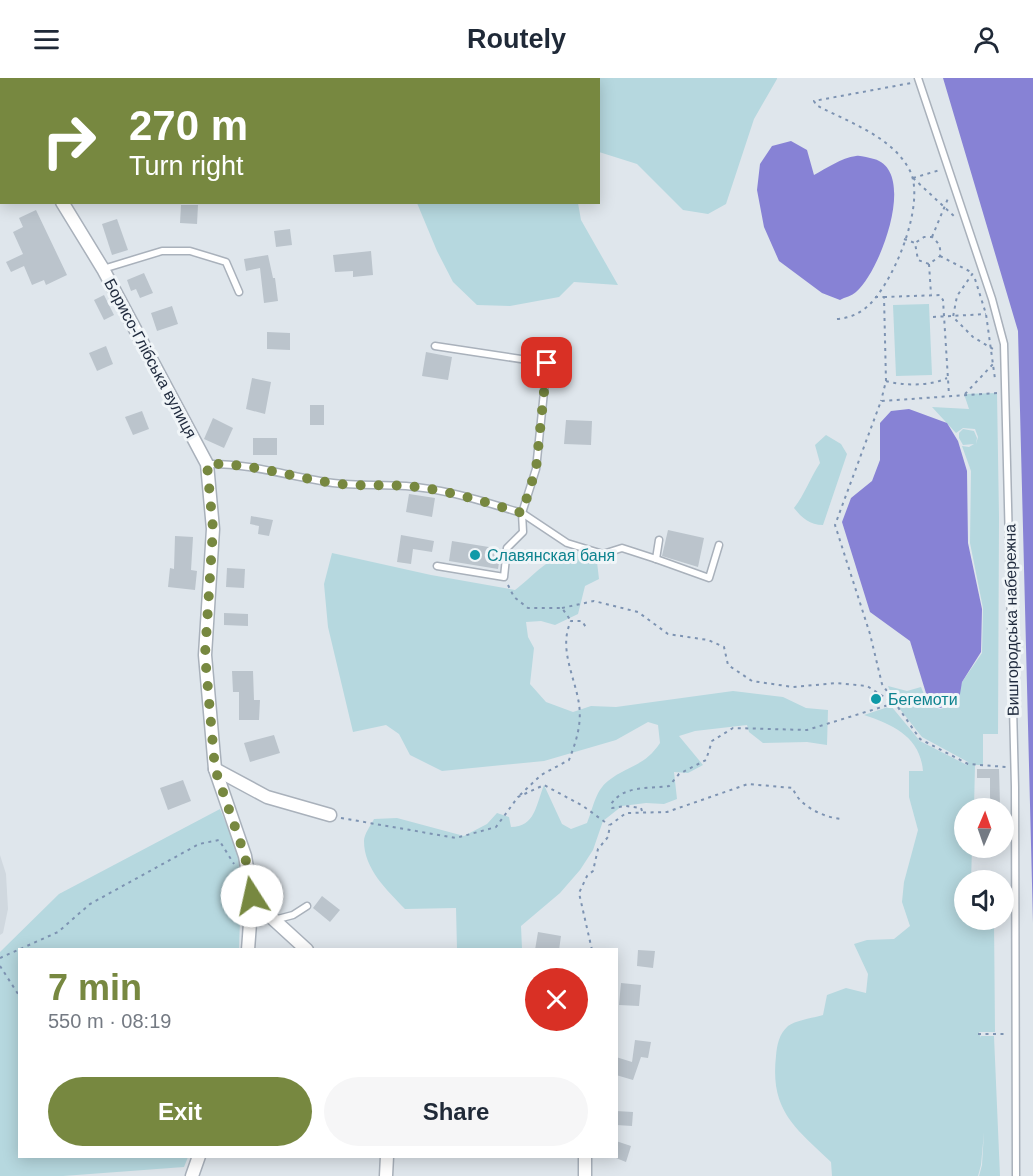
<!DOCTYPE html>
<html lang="en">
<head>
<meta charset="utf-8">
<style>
  body { margin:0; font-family:Helvetica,sans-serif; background:#f6f6f7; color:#1f2937; height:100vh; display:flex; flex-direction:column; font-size:22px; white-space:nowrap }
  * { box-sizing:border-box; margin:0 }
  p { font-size:20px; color:#747a83 }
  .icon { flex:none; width:33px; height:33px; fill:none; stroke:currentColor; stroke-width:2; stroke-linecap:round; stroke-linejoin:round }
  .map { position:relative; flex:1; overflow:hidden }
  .sheet { position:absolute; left:18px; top:870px; width:600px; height:210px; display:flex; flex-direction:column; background:#fff; border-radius:0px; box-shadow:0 3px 15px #0003 }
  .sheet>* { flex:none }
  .top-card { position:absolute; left:0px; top:0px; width:600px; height:126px; box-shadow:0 3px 15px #0003; background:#778840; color:#fff; overflow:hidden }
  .needle { width:39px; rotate:2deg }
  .controls { position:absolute; left:954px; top:720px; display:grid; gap:12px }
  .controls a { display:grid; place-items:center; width:60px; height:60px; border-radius:50%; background:#fff; box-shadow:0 3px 15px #0003; font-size:30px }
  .pin { position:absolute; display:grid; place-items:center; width:51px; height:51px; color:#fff; margin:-26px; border-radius:12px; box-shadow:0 3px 9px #0006 }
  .me { position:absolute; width:66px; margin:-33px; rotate:350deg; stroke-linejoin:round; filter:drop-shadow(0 0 4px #0008) }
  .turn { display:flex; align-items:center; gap:21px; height:126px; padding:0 30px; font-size:27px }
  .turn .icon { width:78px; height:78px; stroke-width:2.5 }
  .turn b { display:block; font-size:42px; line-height:51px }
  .round { display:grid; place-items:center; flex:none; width:63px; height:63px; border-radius:32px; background:#f6f6f7 }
  .head { display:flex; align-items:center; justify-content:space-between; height:102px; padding:0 30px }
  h1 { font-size:36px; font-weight:600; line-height:45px; color:#778840 }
  .button { display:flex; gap:12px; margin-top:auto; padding:12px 30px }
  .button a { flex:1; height:69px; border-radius:36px; background:#778840; color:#fff; font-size:24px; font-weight:600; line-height:69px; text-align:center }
  .button a+a { background:#f6f6f7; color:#1f2937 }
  header { display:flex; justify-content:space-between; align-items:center; height:78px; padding:0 30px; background:#fff; font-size:27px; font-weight:600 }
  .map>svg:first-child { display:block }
</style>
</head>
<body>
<header><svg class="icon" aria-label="menu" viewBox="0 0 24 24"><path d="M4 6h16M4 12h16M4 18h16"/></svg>Routely<svg class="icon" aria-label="person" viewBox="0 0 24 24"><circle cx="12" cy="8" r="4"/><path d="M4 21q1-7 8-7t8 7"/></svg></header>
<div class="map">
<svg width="1033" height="1098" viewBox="0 0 1033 1098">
  <rect width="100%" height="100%" fill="#dfe6ec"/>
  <!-- built -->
  <polygon fill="#d0d8df" points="0,777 6,796 8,831 3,855 0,857"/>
  <!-- green -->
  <g fill="#b6d8df">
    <polygon points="371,0 777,0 777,1 754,41 726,126 708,136 683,132 637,86 599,74 598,2"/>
    <polygon points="417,125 578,125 581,142 618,207 574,204 559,219 510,228 477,227 453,204 437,173"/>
    <polygon points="929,226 932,297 896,298 893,227"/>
    <path d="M997 315 999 439 998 656H983V687H975L974 730H964V770H972L971 802H964V842H994L995 954H979L981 960V958H994L1000 1098H979L982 1087 984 1054 981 1087 978 1098H832L831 1084C794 1049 770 1032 776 978 777 967 779 956 788 948 796 942 814 940 823 937L827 917 846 910 866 915 868 896 854 866 867 862 894 861 910 848 902 824 904 804 918 752 909 719V693H923C920 659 894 647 864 637L891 628 920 663 967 687 968 684 922 659 895 625 888 608 907 613 921 609 928 626 940 631 955 627 962 604 982 575 983 530 970 465 971 393 962 368 969 369 974 366 963 367 959 360V355L963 351 974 353 977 360 976 366 978 359 975 351 963 350 956 355 932 329 969 331 964 316Z"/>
    <path d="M826 357 841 366 847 376 823 447C810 447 802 440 794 430 805 416 810 400 820 385L815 367Z"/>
    <path d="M332 475 431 497 515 512C533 499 559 466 585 475 589 476 594 481 597 484L599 501 585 508 578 536 555 547 541 543 526 544 528 559 534 570 530 606 546 624 573 634 591 628 616 629 733 613 783 619 806 630 828 632 827 667 807 664 763 665 749 654 747 647 695 653 679 658 703 687 688 695 674 694 677 721 664 726 646 725 622 728 603 743 593 772 580 792 560 815 521 848 522 871H457L456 830 405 831C387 812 364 791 364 763 364 756 371 747 374 741L397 740 464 758 487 746 497 735 509 739 511 749C535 749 536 727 544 707L562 746 571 751 587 745C593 731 595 713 608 703 628 687 644 689 660 665L658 647 648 644 616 662 544 683 442 693 410 677 399 656 386 647 353 654 328 549 324 506Z"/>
    <polygon points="220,731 242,784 239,871 20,872 20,1078 188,1079 184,1089 63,1098 0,1098 0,874 59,816"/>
  </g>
  <!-- water -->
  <g fill="#8782d5">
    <polygon points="943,0 1033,0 1033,845 1018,253"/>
    <path d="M791 63 807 72 814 97C827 90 841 80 856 78 861 77 868 80 874 81 918 93 880 194 856 214 852 218 845 219 840 222L822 215 779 183 764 149 757 112 760 86 772 68Z"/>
    <polygon points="909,331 947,345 958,363 967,393 968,465 982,531 981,574 962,604 960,616 954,626 940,630 929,625 910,563 870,534 842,444 851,420 872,403 880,382 880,345 891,333"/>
  </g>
  <!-- building -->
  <g fill="#bbc4cc">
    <polygon points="181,127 198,127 197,146 180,145"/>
    <polygon points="36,132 67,197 46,207 44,202 32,207 24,188 11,194 6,184 23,176 13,154 23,149 19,140"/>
    <polygon points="117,141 128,172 112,177 102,146"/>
    <polygon points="290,151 292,167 276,169 274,153"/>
    <polygon points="371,173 373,197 353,199 353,193 335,194 333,177"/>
    <polygon points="268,177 273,200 275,200 278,223 264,225 260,190 246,193 244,181"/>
    <polygon points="144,195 153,215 140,220 136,211 131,213 127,202"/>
    <polygon points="104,217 114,237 104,242 94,222"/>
    <polygon points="172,228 178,246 157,253 151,235"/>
    <polygon points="267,254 290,255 290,272 267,271"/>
    <polygon points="106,268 113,286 97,293 89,275"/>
    <polygon points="426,274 452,279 448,302 422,298"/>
    <polygon points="252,300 271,304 265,336 246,331"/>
    <rect x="310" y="327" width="14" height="20"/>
    <polygon points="142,333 149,351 133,357 125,339"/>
    <polygon points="213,340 233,350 224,370 204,361"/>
    <polygon points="566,342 592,343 591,367 564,366"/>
    <rect x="253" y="360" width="24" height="17"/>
    <polygon points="409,416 435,420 432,439 406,434"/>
    <polygon points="251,438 273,442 269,458 258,456 259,448 250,446"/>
    <polygon points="668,452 704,460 698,489 662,478"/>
    <polygon points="401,457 434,463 432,474 413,471 411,486 397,484"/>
    <polygon points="175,458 193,459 191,492 197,493 195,512 168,509 170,490 174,491"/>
    <polygon points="452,463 501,471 498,491 449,483"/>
    <polygon points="227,490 245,491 244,510 226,509"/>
    <polygon points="224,535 248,536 248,548 224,547"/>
    <polygon points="232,593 253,593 254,622 260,622 259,642 239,642 239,614 233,614"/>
    <polygon points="274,657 280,675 250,684 244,665"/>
    <polygon points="977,691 999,691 1000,727 990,727 990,700 977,700"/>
    <polygon points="183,702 191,723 168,732 160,710"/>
    <polygon points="322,818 340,832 330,844 313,830"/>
    <polygon points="538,854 561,858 559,872 535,872"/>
    <polygon points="638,872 655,873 653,890 637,888"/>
    <polygon points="621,905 641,907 639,928 619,927"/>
    <polygon points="635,962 651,964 648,980 641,979 633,1002 616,997 616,979 632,984"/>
    <polygon points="616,1033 633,1034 632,1048 616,1047"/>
    <polygon points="616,1063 631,1068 626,1084 616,1080"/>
  </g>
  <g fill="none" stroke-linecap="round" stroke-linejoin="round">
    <defs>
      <g id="lane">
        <polyline points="918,0 992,221 1004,266 1015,709 1016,1098"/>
        <polyline points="103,191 162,173 190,173 226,184 239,214"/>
        <path d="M207 386C251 385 291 399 333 405 357 408 382 406 406 408 446 411 484 424 522 435L536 391 547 285 435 268"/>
        <polyline points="522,435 567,465 603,476 622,470 656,481 659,462"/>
        <polyline points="656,481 709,500 719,467"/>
        <polyline points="437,488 504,499 507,470 523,454 522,435"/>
        <polyline points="274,842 293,837 307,828"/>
      </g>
      <g id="street">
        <polyline points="0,26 2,28"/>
        <polyline points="62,124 103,191 207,386 213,451 205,577 215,691 245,778 252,818 248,872"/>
        <polyline points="215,691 267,719 330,737"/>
        <polyline points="252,818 272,840 307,872"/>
        <polyline points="585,1078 585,1098"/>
        <polyline points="192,1098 199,1078"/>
        <polyline points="386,1098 387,1078"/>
      </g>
    </defs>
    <!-- lane casing -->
    <use href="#lane" stroke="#a9b1bb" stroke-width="9"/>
    <!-- street casing -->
    <use href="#street" stroke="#a9b1bb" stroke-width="15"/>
    <!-- path -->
    <g stroke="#7d93b2" stroke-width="2" stroke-dasharray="3 4.5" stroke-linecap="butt">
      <polyline points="913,100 955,139"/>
      <polyline points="913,100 940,92"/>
      <polyline points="932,159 949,118"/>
      <path d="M904 161 915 165 918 182 929 186 940 178C941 169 939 165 932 159H924L915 165"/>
      <polyline points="940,178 973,195 957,218 953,239 973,259 993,271"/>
      <polyline points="929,186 931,216"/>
      <polyline points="975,201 986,236 995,301"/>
      <polyline points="875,219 884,219 886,303 881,323"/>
      <polyline points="884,219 940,217 943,222 949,317"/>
      <polyline points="933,239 986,236"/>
      <path d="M837 241C847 240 854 238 863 232 892 212 928 123 909 91 891 58 848 44 816 27L814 23 911 5"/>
      <path d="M886 303C903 308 931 308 947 300"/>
      <polyline points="997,315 881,323 835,447 870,556 882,606 920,661 968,686 1006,689"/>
      <polyline points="965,316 994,285"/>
      <polyline points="508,507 514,519 528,530 562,530 571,543"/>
      <polyline points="562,530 594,523 638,534 668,556 708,562 724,569 728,587 752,603 793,609 837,605 867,608 892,624"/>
      <path d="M520 717 541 697 569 682C576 664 582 646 579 626 575 599 558 570 571 543H582L587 551"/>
      <path d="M642 733 641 730 626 728 612 730 611 726C624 707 648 711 669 708L679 696 706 682 712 663 733 650 807 652 895 625"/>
      <polyline points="341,740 456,760 496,749 518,719 544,707 583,728 609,747"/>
      <path d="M592 872 579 815 587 798 593 793 598 771 608 759 610 747 626 735 667 734 748 706 793 710C798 728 825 740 842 741"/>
      <polyline points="0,880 58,854 90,826 199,766 219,762 234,786"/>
      <polyline points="0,888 20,919"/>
      <polyline points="978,956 1008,956"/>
    </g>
    <!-- lane -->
    <use href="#lane" stroke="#fff" stroke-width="6"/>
    <!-- street -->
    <use href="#street" stroke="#fff" stroke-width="12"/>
  </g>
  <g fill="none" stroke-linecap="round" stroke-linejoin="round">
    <!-- route -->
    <path stroke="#778840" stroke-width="10" stroke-dasharray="0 18" d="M252 818 245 778 215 691 205 577 213 451 207 386C251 385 291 399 333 405 357 409 382 406 406 408 446 411 484 424 522 435L536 391 547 285"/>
  </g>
  <!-- markers -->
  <g fill="#0f9aa8" stroke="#f0f5f8" stroke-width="2">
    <circle cx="475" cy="477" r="6"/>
    <circle cx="876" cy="621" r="6"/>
  </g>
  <g text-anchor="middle" stroke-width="6" stroke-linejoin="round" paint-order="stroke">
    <!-- street labels -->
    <g font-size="16" fill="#1f2a3d" stroke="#f0f5f8">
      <text transform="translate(151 280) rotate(62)" y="6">Борисо-Глібська вулиця</text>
      <text transform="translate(1011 542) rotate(-91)" y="6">Вишгородська набережна</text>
    </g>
    <!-- culture labels -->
    <g font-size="16" fill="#0d838f" stroke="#f0f5f8" text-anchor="start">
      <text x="487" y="483">Славянская баня</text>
      <text x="888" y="627">Бегемоти</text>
    </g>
  </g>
</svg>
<div class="controls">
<a><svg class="needle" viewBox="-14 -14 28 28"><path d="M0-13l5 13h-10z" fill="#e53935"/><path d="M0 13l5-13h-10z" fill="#747a83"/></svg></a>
<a><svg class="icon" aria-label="sound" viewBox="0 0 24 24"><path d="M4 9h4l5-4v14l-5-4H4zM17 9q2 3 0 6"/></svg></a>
</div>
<div class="pin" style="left:547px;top:285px;background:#d93025"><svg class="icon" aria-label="arrive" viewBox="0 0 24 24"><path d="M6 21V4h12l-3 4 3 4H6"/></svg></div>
<svg class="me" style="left:252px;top:818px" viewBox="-20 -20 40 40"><circle r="19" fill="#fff"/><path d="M0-13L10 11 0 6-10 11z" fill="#778840"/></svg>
<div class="top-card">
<div class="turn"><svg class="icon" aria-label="right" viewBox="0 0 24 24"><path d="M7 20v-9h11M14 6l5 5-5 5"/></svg><div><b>270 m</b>Turn right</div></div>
</div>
<section class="sheet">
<div class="head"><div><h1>7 min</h1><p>550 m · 08:19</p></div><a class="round" style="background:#d93025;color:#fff"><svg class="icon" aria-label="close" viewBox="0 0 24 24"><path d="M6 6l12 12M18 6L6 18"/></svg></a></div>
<div class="button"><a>Exit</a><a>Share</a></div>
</section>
</div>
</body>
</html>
